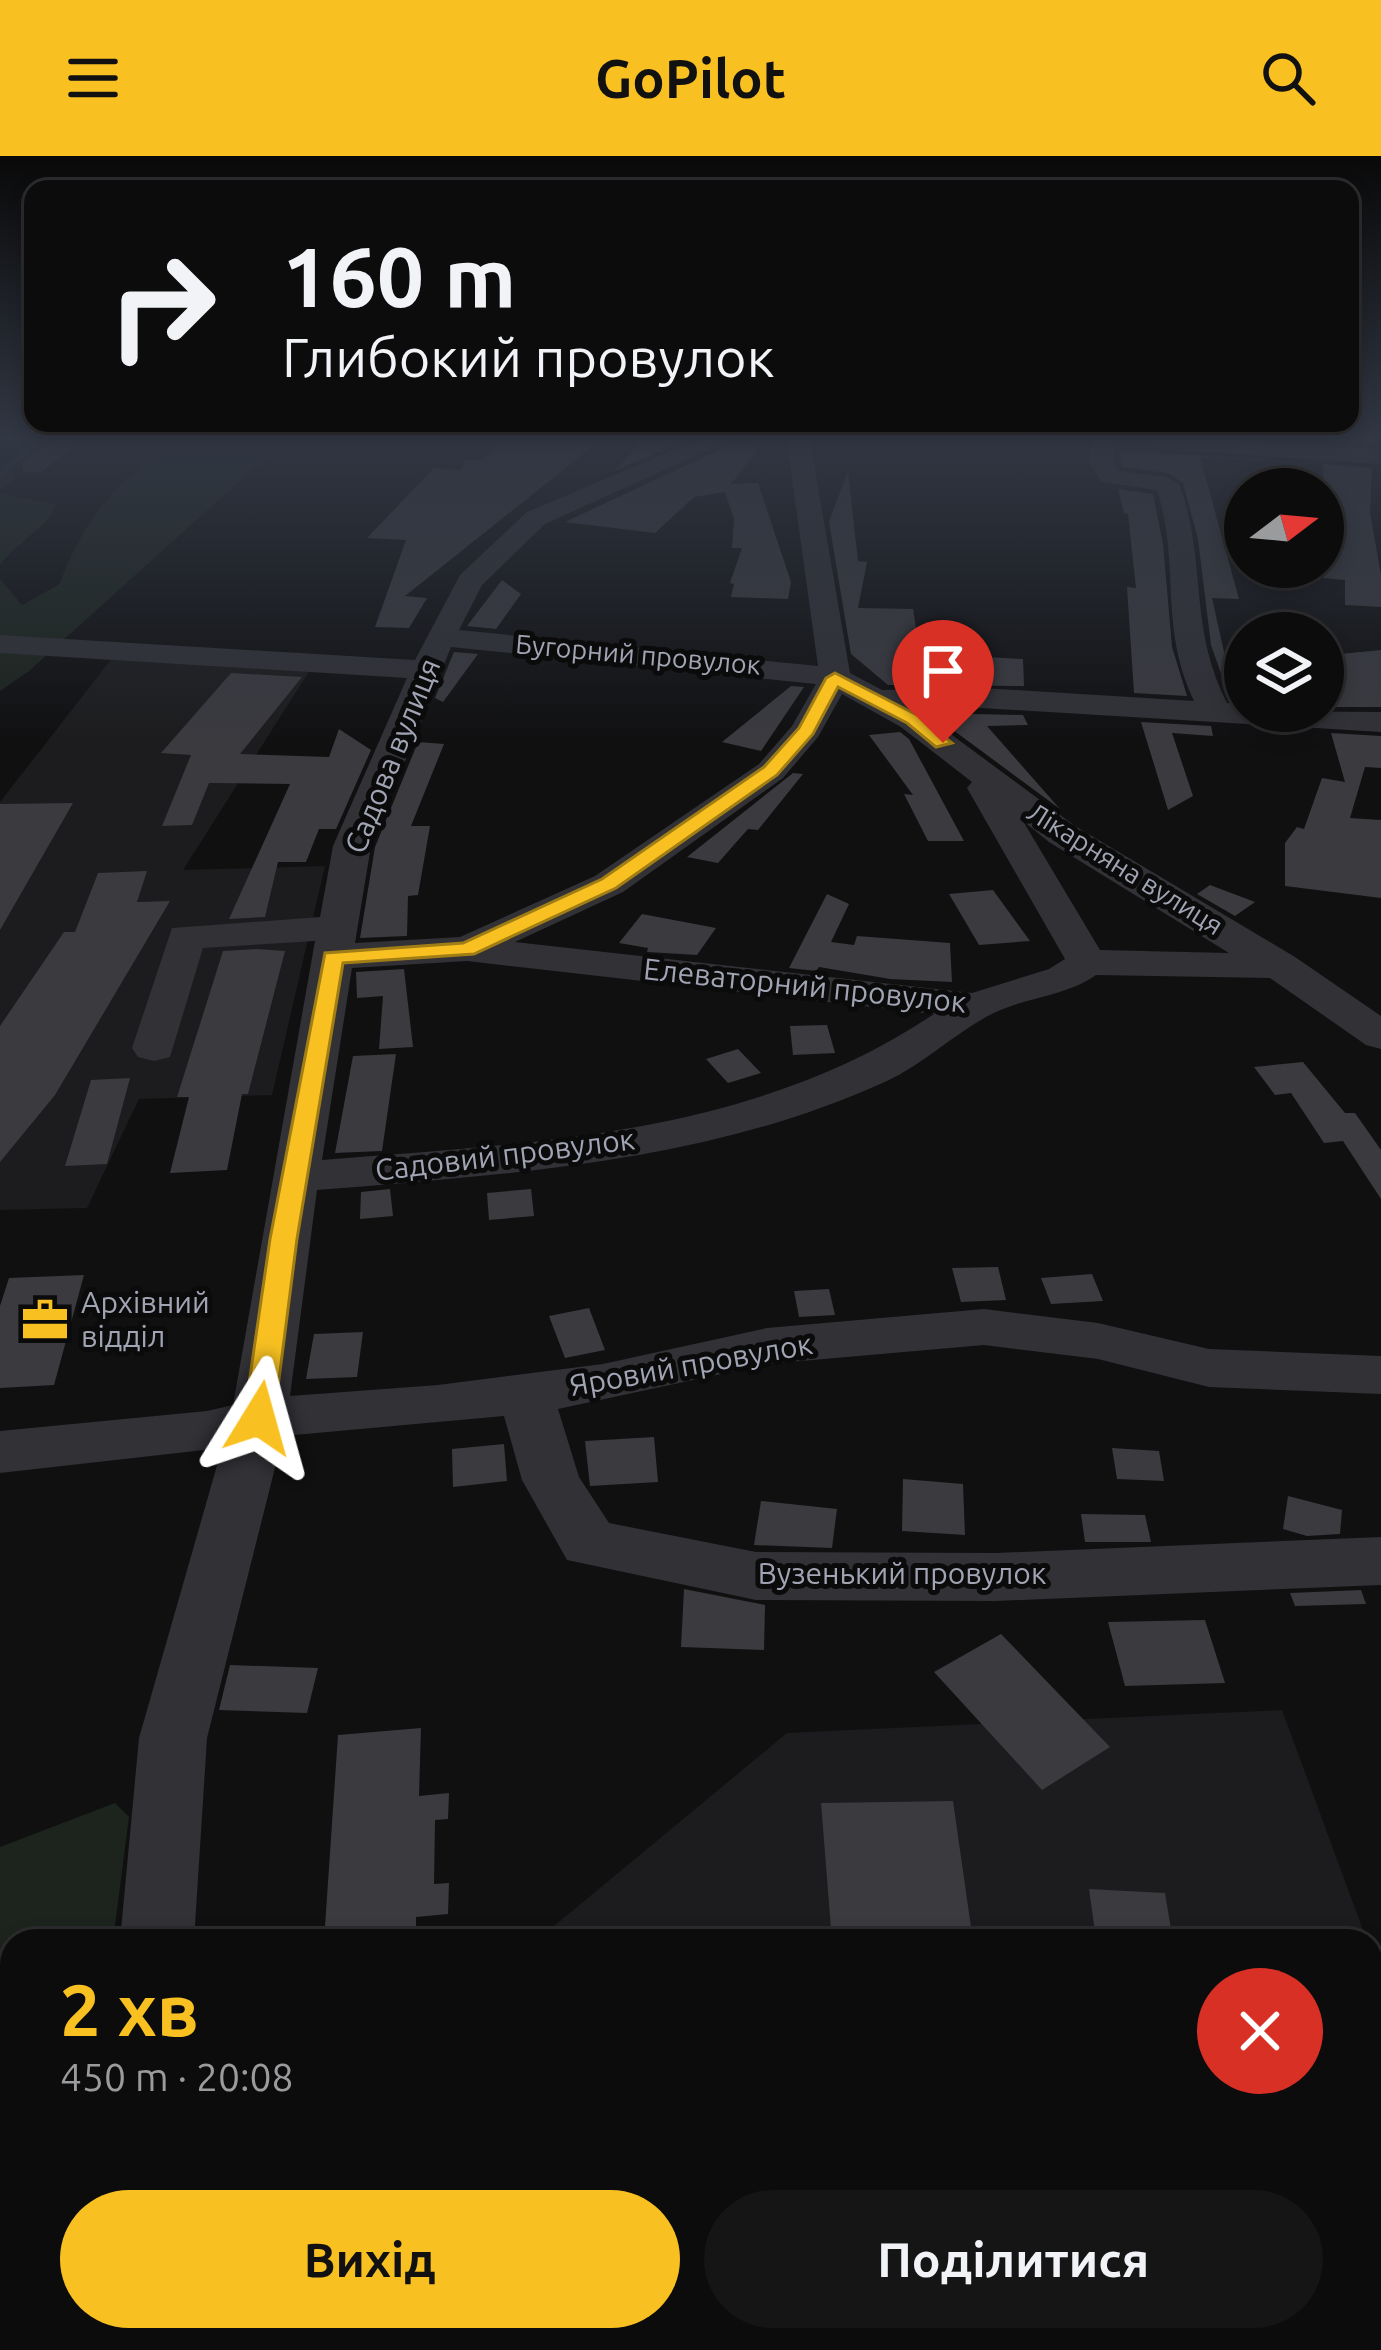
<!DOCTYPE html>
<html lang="uk">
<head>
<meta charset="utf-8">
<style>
  body { margin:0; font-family:Ubuntu,sans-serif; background:#151516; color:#f1f3f6; height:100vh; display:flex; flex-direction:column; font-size:45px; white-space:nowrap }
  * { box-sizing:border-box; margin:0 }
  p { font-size:39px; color:#9a9b9d }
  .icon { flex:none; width:66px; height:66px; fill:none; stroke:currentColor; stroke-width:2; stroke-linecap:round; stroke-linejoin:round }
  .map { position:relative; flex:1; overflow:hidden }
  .drawer { position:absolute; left:0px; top:1773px; width:1383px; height:423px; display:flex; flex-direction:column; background:#0c0c0d; border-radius:36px 36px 0 0; box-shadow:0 6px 18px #0003,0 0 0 3px #2c2c2e }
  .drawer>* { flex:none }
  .banner { position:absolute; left:24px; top:24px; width:1335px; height:252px; border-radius:24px; box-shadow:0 6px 18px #0003,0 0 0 3px #2c2c2e; background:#0c0c0d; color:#f1f3f6; overflow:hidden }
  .needle { width:78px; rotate:74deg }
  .tools { position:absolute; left:1224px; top:312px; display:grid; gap:24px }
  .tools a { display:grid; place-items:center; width:120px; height:120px; border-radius:50%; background:#0c0c0d; box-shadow:0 6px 18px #0003,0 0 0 3px #2c2c2e; font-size:60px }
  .pin { position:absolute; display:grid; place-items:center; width:102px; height:102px; color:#fff; margin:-123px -51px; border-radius:50% 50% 50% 0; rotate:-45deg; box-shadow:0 0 12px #0007 }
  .pin .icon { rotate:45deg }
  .me { position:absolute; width:132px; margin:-66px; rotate:8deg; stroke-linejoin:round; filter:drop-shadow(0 0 9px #0008) }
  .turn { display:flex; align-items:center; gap:42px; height:252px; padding:0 60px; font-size:54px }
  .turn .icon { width:156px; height:156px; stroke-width:2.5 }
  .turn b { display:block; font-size:84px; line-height:102px }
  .round { display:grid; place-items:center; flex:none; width:126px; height:126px; border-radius:63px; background:#151516 }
  .summary { display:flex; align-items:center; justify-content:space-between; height:204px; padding:0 60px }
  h1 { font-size:72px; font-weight:700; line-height:90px; color:#f8c121 }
  .cta { display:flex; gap:24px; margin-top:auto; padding:24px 60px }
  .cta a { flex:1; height:138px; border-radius:72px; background:#f8c121; color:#111; font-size:48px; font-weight:700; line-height:138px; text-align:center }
  .cta a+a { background:#151516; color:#f1f3f6 }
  header { display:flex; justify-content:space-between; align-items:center; height:156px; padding:0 60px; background:#f8c121; color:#111; font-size:54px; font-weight:700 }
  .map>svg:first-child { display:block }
</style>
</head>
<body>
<header><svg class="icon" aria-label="menu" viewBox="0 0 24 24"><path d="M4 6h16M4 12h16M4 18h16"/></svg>GoPilot<svg class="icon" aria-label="search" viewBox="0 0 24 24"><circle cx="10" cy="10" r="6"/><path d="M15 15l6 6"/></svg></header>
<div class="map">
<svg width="1381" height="2194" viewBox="0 0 1381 2194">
  <rect width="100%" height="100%" fill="#101011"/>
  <!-- built -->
  <g fill="#1c1c1e">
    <polygon points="113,501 310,514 183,714 325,710 272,939 139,943 87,1052 0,1054 0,646"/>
    <polygon points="1282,1554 1367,1785 536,1785 787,1577"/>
    <polygon points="1371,1795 1381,1822 1381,2194 176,2194 177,2184 1371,2184"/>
  </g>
  <!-- green -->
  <g fill="#1c241d">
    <polygon points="0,279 67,279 39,305 15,311 15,323 0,334"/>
    <path d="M216 279H291L269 295 295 282 254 312 29 515 0 535V423L22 449 60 428C76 379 114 322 163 299 181 291 199 288 216 279Z"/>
    <path d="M0 337 56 349C49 370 17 386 0 409Z"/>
    <polygon points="115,1647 129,1661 113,1785 12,1785 12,1800 0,1794 0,1691"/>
  </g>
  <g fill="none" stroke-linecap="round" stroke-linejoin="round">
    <!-- stream -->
    <polyline stroke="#262d35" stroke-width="6" points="0,318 43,279"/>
  </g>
  <!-- building -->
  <g fill="#3a3a3f">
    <polygon points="504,279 607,279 405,440 427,442 409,472 375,471 406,384 367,382 434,312 461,314 465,304 483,304"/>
    <polygon points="648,279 688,283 614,315"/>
    <polygon points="730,289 760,291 731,328 758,327 791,426 788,443 731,441 734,428 730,427 742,392 732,392 734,363 725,336 694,341 655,377 565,366"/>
    <polygon points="1119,294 1320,308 1200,301 1239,443 1212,442 1224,496 1245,496 1245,543 1230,543 1211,489 1198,383 1183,327 1168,317 1122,311"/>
    <polygon points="1323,308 1372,312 1370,357 1381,419 1381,451 1345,449 1345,424 1323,422"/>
    <polygon points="848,315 858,405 867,406 858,452 913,453 916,472 943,472 947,499 1023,503 1024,530 888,529 851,498 829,366"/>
    <polygon points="1118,333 1153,338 1163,388 1172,491 1187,540 1134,537 1127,431 1136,432 1128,358 1124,357"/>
    <polygon points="502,424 521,438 496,473 467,470"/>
    <polygon points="1381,494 1381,551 1323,551 1323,534 1335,534 1330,499"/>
    <polygon points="454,496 478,498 443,546 435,542"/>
    <polygon points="231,517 302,521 240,598 329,601 339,573 371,594 336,673 319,673 306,706 278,706 265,761 229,763 290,628 209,627 192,669 162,670 191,599 161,597"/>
    <polygon points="791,530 804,531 761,595 722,586"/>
    <polygon points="930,557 1023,559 1028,569 987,570 1060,653"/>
    <polygon points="1141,566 1211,570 1213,580 1172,577 1193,640 1168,654"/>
    <polygon points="900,576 909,583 964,685 928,685 904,638 913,639 869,579"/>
    <polygon points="1331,577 1381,580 1381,612 1365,611 1350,662 1381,664 1381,742 1285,730 1285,687 1297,671 1304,673 1322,622 1345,626"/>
    <polygon points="418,586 444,588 411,670 430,670 418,739 408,740 407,780 360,782 375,691"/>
    <polygon points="793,617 803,618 758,674 748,673 718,707 687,701"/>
    <polygon points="73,647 0,774 0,648"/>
    <polygon points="147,715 137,746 170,745 55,939 0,1006 0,870 64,776 75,776 98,717"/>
    <polygon points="1210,729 1255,746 1235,760 1197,738"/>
    <polygon points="993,734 1030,785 979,789 949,738"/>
    <polygon points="827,738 849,748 831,786 854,789 857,780 950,787 952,826 890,823 819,811 816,815 789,812"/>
    <polygon points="642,758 716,772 697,799 647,796 648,792 619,787"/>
    <polygon points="257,793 285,795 248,938 242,938 227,1014 170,1017 189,941 177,941 223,795"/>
    <polygon points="404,813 413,891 379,893 383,840 357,842 356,816"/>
    <polygon points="827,869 835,897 793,899 790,870"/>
    <polygon points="738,893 761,917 728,927 706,903"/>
    <polygon points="396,898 382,995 335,997 353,900"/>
    <polygon points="1303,906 1345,957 1355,957 1381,994 1381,1043 1343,985 1324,987 1291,937 1275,939 1254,911"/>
    <polygon points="130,922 107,1008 65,1010 91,924"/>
    <polygon points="390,1033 393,1060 360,1063 361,1036"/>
    <polygon points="531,1033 534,1060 489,1064 487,1037"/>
    <polygon points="998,1111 1006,1144 961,1146 952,1112"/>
    <polygon points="1092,1118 1103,1145 1051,1148 1041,1122"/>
    <polygon points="84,1119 54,1229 0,1232 0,1150 9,1122"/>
    <polygon points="829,1133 835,1159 799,1161 794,1135"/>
    <polygon points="589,1152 605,1194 565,1202 549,1160"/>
    <polygon points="363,1176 357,1221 306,1223 314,1178"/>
    <polygon points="654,1281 658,1326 590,1330 585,1285"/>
    <polygon points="504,1288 507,1325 453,1331 452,1293"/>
    <polygon points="1112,1292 1159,1295 1164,1325 1117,1323"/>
    <polygon points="903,1323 963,1328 965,1379 902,1375"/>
    <polygon points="1288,1340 1342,1354 1340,1378 1307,1380 1283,1373"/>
    <polygon points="761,1345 837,1353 832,1392 754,1389"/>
    <polygon points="1081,1358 1145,1359 1151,1386 1085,1386"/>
    <polygon points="684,1433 765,1449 764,1494 681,1491"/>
    <polygon points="1361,1434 1366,1448 1295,1450 1290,1437"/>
    <polygon points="1205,1464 1225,1527 1125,1530 1108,1466"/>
    <polygon points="1001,1478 1110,1591 1042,1634 934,1516"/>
    <polygon points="230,1509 318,1512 307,1557 219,1554"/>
    <polygon points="421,1572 419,1640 449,1637 448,1663 435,1664 434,1728 449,1727 448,1758 416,1761 416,1785 324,1785 338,1579"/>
    <polygon points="953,1645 973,1785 832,1785 821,1647"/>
    <polygon points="1089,1733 1165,1737 1173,1785 1096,1783"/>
  </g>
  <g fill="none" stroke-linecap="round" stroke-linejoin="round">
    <!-- minor -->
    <g fill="#313136" fill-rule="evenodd">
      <polygon points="58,279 89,279 41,316 23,316 23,306"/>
      <path d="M710 279H741L545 368 482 429 459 474 818 510 786 279H809L850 517 882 534 982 532 1194 545C1158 470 1181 407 1157 334L1102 326 1089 306 1092 287 1066 284 1063 279H1167L1381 294V308L1115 289 1113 306 1119 315 1167 321 1179 328C1208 405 1187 468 1227 547L1245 548V555L1381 556V576L982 552 917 553 1075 670 1295 801 1381 860V893L1366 889 1270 822 1096 819C1063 842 1021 841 986 861 952 880 923 908 887 925 708 1007 510 1018 317 1034L290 1240 438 1229 603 1208 767 1172 984 1153 1098 1167 1209 1193 1381 1200V1238L1209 1231 1098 1203 984 1189 767 1208 558 1253 579 1321 609 1367 756 1396 996 1397 1381 1381V1429L996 1445 756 1444 567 1404 522 1324 504 1260 283 1280 207 1582 194 1785H120L139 1582 222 1292 0 1317V1275L207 1255 233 1249 315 785 203 792 170 901 154 905 138 901 132 892 172 772 320 761 333 690 407 522 0 497V479L415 504 460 419 527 356ZM451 491 816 528 792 570 759 608 595 720 460 781 355 787 371 690ZM842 538 901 571 972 626 967 632 1065 803 1049 813 972 837 515 786 623 736 783 622 818 581ZM1023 665 1049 686 1229 797 1100 794ZM467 805 934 858C753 980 532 987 322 1004L352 812Z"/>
      <polygon points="88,2184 176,2184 175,2194 87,2194"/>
    </g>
  </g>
  <!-- sky -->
  <linearGradient id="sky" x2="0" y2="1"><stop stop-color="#090909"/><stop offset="0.48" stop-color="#313743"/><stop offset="1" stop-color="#313743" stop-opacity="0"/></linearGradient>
  <rect width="1381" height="586" fill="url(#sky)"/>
  <!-- route -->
  <polygon fill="#f8c121" stroke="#a17d15" stroke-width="3" points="835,517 919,560 952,587 936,591 907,567 838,531 813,578 777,619 616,732 474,798 343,807 297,1083 274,1262 270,1270 248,1270 244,1262 270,1083 325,797 463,787 602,723 764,611 799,572 826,522"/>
  <!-- icons -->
  <defs>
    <symbol id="office-bare" viewBox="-9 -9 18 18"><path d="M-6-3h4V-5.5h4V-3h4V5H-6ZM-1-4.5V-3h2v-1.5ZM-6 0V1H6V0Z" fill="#f8c121" stroke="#0b0b0c" stroke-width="2.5" paint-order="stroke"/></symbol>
  </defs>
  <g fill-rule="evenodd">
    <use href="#office-bare" x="12" y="1131" width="66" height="66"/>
  </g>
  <g text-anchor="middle" stroke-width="10" stroke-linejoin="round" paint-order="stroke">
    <!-- far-street labels -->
    <g font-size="27" fill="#a0a4b3" stroke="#0b0b0c">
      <text transform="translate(638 499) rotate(5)" y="9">Бугорний провулок</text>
      <text transform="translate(1125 713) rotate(32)" y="9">Лікарняна вулиця</text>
    </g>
    <!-- street labels -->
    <g font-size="30" fill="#a0a4b3" stroke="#0b0b0c">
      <text transform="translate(393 600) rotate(-68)" y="10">Садова вулиця</text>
      <text transform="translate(805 830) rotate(6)" y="10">Елеваторний провулок</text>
      <text transform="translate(505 999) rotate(-7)" y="10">Садовий провулок</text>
      <text transform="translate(691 1209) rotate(-10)" y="10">Яровий провулок</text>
      <text x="902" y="1428">Вузенький провулок</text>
    </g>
    <!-- poi labels -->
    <g font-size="30" fill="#a0a4b3" stroke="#0b0b0c" text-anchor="start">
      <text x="81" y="1157">Архівний<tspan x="81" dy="34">відділ</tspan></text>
    </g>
  </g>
</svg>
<div class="tools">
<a><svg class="needle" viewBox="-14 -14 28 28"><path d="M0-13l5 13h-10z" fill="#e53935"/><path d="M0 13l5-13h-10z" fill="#9a9b9d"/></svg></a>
<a><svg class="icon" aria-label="layers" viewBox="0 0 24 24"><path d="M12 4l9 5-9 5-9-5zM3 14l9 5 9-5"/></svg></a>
</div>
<div class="pin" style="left:943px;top:587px;background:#d93025"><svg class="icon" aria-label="arrive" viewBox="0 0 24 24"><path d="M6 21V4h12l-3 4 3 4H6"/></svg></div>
<svg class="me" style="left:259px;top:1262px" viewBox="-20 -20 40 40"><path d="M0-17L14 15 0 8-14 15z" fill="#f8c121" stroke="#fff" stroke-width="4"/></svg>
<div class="banner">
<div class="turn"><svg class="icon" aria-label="right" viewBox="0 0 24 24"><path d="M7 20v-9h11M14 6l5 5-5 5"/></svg><div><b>160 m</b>Глибокий провулок</div></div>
</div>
<section class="drawer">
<div class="summary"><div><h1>2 хв</h1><p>450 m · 20:08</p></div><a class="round" style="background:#d93025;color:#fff"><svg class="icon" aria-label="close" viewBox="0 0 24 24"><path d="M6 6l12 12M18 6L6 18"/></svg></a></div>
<div class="cta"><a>Вихід</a><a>Поділитися</a></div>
</section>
</div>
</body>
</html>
